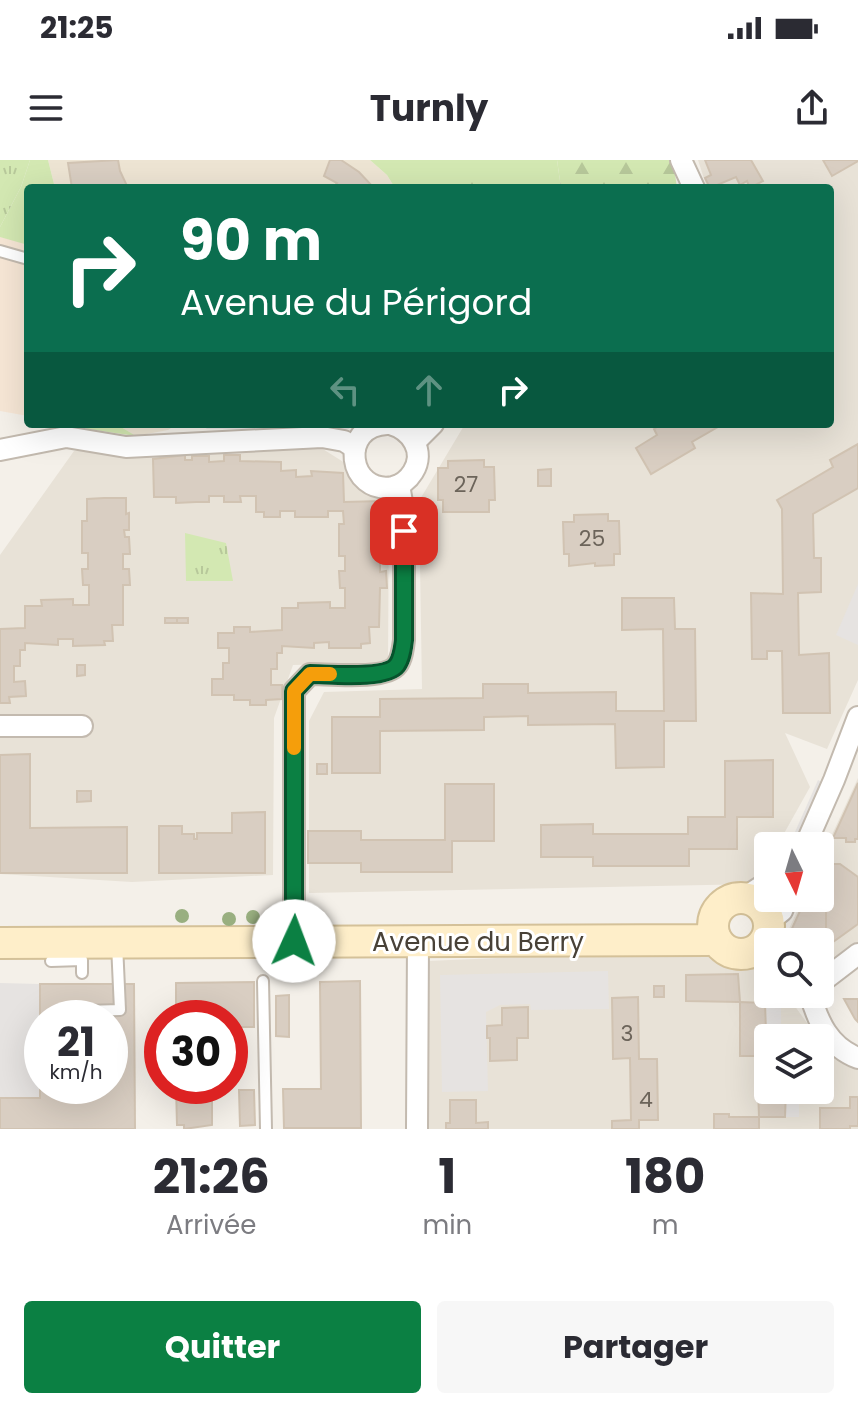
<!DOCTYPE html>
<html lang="fr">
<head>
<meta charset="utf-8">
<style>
  body { margin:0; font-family:Poppins,sans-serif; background:#f7f7f7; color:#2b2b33; height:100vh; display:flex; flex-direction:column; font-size:30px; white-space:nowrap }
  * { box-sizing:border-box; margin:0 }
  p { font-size:26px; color:#7c7c81 }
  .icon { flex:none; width:44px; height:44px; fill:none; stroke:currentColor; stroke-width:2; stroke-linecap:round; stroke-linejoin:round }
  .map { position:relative; height:969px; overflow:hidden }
  .drawer { display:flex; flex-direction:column; background:#fff; flex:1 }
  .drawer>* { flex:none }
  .banner { position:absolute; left:24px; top:24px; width:810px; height:244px; border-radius:8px; box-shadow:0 8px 32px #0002; background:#0b6e4f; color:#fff; overflow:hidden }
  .needle { width:52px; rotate:175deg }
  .buttons { position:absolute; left:754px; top:672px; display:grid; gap:16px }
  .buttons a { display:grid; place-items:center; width:80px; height:80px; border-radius:8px; background:#fff; box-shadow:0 8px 32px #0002; font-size:40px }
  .speed { position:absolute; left:24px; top:840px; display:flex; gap:16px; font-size:40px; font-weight:700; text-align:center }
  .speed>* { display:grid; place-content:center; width:104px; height:104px; border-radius:50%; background:#fff; box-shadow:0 8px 32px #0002; line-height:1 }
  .speed small { font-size:20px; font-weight:400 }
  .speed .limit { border:12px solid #d22; background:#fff; color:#111 }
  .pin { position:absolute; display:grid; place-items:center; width:68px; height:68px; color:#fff; margin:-34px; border-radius:16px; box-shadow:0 4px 12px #0006 }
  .me { position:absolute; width:88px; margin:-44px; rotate:2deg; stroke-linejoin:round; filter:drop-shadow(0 0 6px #0008) }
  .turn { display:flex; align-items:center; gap:28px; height:168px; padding:0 24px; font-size:36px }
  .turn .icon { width:104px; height:104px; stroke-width:2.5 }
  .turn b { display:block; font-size:56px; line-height:68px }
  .lanes { display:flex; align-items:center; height:76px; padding:0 24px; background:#0003; justify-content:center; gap:40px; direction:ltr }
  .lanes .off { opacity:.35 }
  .eta { display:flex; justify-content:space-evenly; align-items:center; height:136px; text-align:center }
  .eta b { font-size:48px; font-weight:700; line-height:56px }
  .action { display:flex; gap:16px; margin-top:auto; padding:16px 24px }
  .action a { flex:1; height:92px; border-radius:8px; background:#0b8043; color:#fff; font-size:32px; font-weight:700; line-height:92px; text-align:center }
  .action a+a { background:#f7f7f7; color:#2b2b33 }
  .status { display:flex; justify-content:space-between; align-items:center; height:56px; padding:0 40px; background:#fff; direction:ltr }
  .status svg { height:22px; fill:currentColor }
  header { display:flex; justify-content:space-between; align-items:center; height:104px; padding:0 24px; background:#fff; font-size:36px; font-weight:700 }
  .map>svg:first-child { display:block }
</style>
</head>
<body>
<div class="status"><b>21:25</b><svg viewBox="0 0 49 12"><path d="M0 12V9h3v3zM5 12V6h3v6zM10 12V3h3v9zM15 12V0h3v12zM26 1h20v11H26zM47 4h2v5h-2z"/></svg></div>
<header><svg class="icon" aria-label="menu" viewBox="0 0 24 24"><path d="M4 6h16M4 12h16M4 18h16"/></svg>Turnly<svg class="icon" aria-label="share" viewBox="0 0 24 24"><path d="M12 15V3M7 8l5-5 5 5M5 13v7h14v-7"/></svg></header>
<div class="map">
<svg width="858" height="969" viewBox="0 0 858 969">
  <defs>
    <pattern id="forest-firs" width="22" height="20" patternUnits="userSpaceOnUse" patternTransform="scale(2)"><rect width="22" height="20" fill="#d3e8b2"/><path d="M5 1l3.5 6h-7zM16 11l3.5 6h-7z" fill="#b7c89a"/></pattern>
    <pattern id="park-tufts" width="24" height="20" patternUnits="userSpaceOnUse" patternTransform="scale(2)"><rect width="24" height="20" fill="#d3e8b2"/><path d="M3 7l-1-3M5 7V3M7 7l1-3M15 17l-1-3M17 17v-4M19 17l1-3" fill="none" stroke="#b7c89a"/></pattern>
  </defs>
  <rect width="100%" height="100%" fill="#f4f0e9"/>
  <!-- residential -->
  <g fill="#e8e2d7">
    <polygon points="698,0 858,0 858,520 827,589 785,573 810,627 777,686 768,686 768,702 756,724 309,733 309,561 324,532 422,529 419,341 465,264 830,264 830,28 707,28"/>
    <polygon points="318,286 345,303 389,346 388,503 293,505 274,558 273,715 132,722 0,714 0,395 74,291"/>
    <polygon points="858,618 858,809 820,809 820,782 783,782 803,738 820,738 820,701"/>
    <polygon points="717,789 741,803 763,803 768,810 768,834 786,834 818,878 768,878 768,930 820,930 820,881 826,889 858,902 858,969 422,969 427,801"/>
  </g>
  <!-- commercial -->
  <polygon fill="#f6e6d5" points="4,76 28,85 28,256 0,251 0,77"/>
  <!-- education -->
  <g fill="#ede4d3">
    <polygon points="48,0 370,0 387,15 395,28 55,28"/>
    <polygon points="116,264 177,264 168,270 136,276"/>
  </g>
  <!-- grass -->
  <g fill="#d3e8b2">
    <polygon points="30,0 48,0 55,28 28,28 28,85 0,77 0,67 21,27"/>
    <polygon points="370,0 557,0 561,28 395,28 387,15"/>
    <polygon points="78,264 116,264 136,276 87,269"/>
  </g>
  <!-- forest -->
  <g fill="url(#forest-firs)">
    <polygon points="557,0 673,0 677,28 561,28"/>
    <polygon points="468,3 475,28 451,28 450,23"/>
  </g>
  <!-- park -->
  <g fill="url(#park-tufts)">
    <polygon points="0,0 30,0 21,27 0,67"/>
    <polygon points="185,373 226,383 233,421 186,421"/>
  </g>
  <!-- parking -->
  <g fill="#e6e3e1">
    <polygon points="209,264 351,264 349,269 206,269"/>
    <polygon points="858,424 858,485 836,475"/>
    <polygon points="818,620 823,623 797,683 791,681"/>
    <polygon points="608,811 609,849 531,850 530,844 500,845 486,852 488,931 442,932 440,815"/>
    <polygon points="0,823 40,824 40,938 0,938"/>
    <polygon points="765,843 781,843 781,878 768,878 768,894 765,894"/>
    <polygon points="786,930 799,930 799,957 785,957"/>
  </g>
  <!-- building -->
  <g fill="#d9cec2" stroke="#d1c3b2" stroke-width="2" fill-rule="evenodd">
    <polygon points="118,0 120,11 128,28 72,28 68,3"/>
    <polygon points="330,0 341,0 359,12 374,28 333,28 337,23 324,16"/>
    <polygon points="705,0 751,0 763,21 750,28 747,21 740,25 736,17 710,28 705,18 711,15"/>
    <polygon points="823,0 858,0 858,1 832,16"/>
    <polygon points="662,264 723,264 692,282 695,288 651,314 636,288 657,275 654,269"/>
    <polygon points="858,284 858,328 813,354 814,398 821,398 821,432 798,433 799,495 829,493 830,553 783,553 782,491 767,491 767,499 752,499 751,433 783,434 782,349 777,340 833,307 830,300"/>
    <polygon points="185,295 185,300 192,300 192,296 209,296 209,302 224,301 224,295 240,295 240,301 281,302 281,311 296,310 296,317 312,316 311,311 343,313 344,342 382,341 386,373 382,373 382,380 386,380 386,397 380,397 380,412 386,411 387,428 380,428 379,467 369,467 370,483 361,484 361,488 329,488 329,482 314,483 314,488 282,486 282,493 277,493 277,509 271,509 271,525 282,525 282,539 266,540 266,545 250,545 250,540 234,540 234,535 212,535 212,519 223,519 223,503 229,503 229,488 218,488 218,473 234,473 234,467 250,467 250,472 282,470 282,448 298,448 298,443 330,442 330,448 345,448 345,428 340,428 339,411 345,411 345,396 339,396 339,364 344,364 343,351 328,351 328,357 295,357 295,351 280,351 280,357 264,357 264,352 256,352 256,336 240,336 241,342 224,342 224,336 209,336 209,342 196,342 176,343 176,337 154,337 153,299"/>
    <polygon points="484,300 484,307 494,307 495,340 489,340 489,352 443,352 443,340 438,340 438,308 448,308 448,301"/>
    <polygon points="551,309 551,326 538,326 538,310"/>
    <polygon points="104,338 126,338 126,354 129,353 129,370 124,370 125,377 129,377 130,394 123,394 123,409 129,409 130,425 123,425 123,465 112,465 113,481 104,481 105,485 73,486 73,479 58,479 58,485 25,483 25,490 20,490 20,506 14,506 14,522 25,521 26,536 9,537 10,543 0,543 0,469 25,468 25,446 42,446 41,440 73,439 73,445 89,445 89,425 83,425 82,409 88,409 88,393 82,393 82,361 87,361 87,339"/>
    <polygon points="608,354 608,361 619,361 620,394 614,394 614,405 595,406 595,403 569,406 569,394 564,394 563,362 574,362 574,355"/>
    <polygon points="622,438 674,438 675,469 695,469 696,561 664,561 664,607 616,608 615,564 528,565 528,556 484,557 484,570 380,571 380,613 332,613 332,557 380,557 380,539 483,538 483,524 528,524 528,533 616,532 616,551 664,551 663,469 622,470"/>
    <rect x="165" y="458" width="12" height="5"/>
    <rect x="177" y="458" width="11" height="5"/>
    <polygon points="77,505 85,505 85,515 77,516"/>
    <polygon points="30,594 30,668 127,667 127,713 0,713 0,595"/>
    <polygon points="773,600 773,657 737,657 737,689 689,689 689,706 593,706 593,697 541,697 541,665 593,664 593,674 688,674 688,657 725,657 725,601"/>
    <rect x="317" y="604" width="10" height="10"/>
    <polygon points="858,623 858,679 855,679 855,682 846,682 846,678 833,678"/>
    <polygon points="445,624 494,624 494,681 452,681 452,712 361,712 361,703 308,703 308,671 361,671 361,680 445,680"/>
    <polygon points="77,631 91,631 91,641 77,642"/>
    <polygon points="265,652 265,713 159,713 159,666 182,666 182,674 194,674 194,679 197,679 197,673 232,673 232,653"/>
    <polygon points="822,704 840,704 858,717 858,764 826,787 826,734 820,734"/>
    <polygon points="820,734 826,734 826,787 820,788 820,782 791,782 790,773 805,740 820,738"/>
    <polygon points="738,814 740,842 686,841 686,815"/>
    <polygon points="360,821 361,968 284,968 283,929 321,929 320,822"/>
    <polygon points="254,822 254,867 230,867 230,858 227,857 176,858 176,823"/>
    <path d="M40 824H134L135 969H0V938H40ZM42 858H110V926H42Z"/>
    <rect x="654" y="826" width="10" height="11"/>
    <polygon points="289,835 289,877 276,876 276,836"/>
    <polygon points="638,837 639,899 657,899 658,960 639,960 639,969 612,969 612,961 631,960 630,898 613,899 612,838"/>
    <polygon points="844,839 858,839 858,862 855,859"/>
    <polygon points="740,842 765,843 768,930 786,930 785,957 759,957 757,896 740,896"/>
    <polygon points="528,847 528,878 517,878 517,900 490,901 490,878 487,878 487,866 502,865 502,848"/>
    <polygon points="176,926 212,926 212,965 184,969 184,965 177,965"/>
    <polygon points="239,930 254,930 255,965 240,966"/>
    <polygon points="850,937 858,937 858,966 850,966 850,969 820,969 820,948 850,948"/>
    <polygon points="450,940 476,940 476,963 488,962 488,969 446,969 446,963 450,963"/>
    <polygon points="714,954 729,954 729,957 759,957 759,969 714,969"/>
  </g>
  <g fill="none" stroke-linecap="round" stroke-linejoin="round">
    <defs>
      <g id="lane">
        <polyline points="0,91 28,99"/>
        <polyline points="51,801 82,800 82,813"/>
        <polyline points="263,821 266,969"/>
        <polyline points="84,851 120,850 117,784"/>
      </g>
      <g id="street">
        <polyline points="681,0 694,28"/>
        <path d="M387 264C338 266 348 335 393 327 401 325 408 320 413 312 426 291 411 270 390 264"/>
        <polyline points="415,282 433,264"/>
        <polyline points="0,290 66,277 126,287 322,277 344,281 355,288"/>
        <polyline points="0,566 82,566"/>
        <polyline points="805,686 834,620 858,557"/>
        <polyline points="742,739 768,722"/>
        <polyline points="768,762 782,751 787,738"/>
        <path d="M294 781V531L310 514C329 514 386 520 397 505 402 498 403 488 404 480V353L399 325"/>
        <polyline points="759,787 768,795"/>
        <polyline points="820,823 858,794"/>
        <path d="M810 834C818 862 829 887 858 898"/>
        <polyline points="417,969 418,781"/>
      </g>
      <g id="secondary">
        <circle cx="741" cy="766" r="28"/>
        <polyline points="0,783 708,780 715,777"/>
      </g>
    </defs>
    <!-- lane casing -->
    <use href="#lane" stroke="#c3baaf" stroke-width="14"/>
    <!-- street casing -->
    <use href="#street" stroke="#c3baaf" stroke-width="24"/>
    <!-- secondary casing -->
    <use href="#secondary" stroke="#d4c199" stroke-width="34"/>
    <!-- lane -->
    <use href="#lane" stroke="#fff" stroke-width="10"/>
    <!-- street -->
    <use href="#street" stroke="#fff" stroke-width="20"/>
    <!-- secondary -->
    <use href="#secondary" stroke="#feeec9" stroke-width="30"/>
  </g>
  <!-- trees -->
  <g fill="#99af80">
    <circle cx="182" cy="756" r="7"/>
    <circle cx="253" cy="757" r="7"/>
    <circle cx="229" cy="759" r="7"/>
  </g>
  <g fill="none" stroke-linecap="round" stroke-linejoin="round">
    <defs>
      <path id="route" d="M294 781V531L310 514C329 514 386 520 397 505 402 498 403 488 404 480V371"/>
    </defs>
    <!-- route casing -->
    <use href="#route" stroke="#07532c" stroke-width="20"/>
    <!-- route -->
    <use href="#route" stroke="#0b8043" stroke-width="14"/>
    <!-- slow -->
    <polyline stroke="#f59e0b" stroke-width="14" points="294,588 294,531 310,514 330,514"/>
  </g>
  <g text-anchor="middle" stroke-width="6" stroke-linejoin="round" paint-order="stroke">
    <!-- number labels -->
    <g font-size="22" fill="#6c645a">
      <text x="466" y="332">27</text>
      <text x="592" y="386">25</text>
      <text x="627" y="881">3</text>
      <text x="646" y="947">4</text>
    </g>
    <!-- street labels -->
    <g font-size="26" fill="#484137" stroke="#fff">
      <text x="478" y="791">Avenue du Berry</text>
    </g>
  </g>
</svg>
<div class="buttons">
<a><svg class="needle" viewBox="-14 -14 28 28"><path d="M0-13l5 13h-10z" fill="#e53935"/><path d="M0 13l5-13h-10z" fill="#7c7c81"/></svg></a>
<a><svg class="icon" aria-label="search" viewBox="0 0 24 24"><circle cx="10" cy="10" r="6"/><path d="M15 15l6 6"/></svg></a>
<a><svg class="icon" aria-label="layers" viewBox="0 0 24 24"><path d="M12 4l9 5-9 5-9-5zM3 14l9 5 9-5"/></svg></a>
</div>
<div class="speed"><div>21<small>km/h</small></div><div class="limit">30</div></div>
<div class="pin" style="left:404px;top:371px;background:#d93025"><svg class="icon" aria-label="arrive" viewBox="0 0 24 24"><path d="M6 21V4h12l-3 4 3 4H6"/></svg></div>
<svg class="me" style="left:294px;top:781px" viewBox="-20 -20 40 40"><circle r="19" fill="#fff"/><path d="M0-13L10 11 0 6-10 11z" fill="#0b8043"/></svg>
<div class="banner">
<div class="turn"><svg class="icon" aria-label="right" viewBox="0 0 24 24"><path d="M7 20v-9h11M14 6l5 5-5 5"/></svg><div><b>90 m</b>Avenue du Périgord</div></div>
<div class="lanes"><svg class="icon off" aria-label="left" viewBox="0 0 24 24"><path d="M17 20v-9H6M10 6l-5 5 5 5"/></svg><svg class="icon off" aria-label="ahead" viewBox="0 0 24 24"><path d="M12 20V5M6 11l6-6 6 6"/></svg><svg class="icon" aria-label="right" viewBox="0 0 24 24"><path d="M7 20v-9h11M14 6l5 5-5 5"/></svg></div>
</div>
</div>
<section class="drawer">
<div class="eta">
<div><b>21:26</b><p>Arrivée</p></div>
<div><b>1</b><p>min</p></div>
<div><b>180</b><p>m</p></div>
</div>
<div class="action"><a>Quitter</a><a>Partager</a></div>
</section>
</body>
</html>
